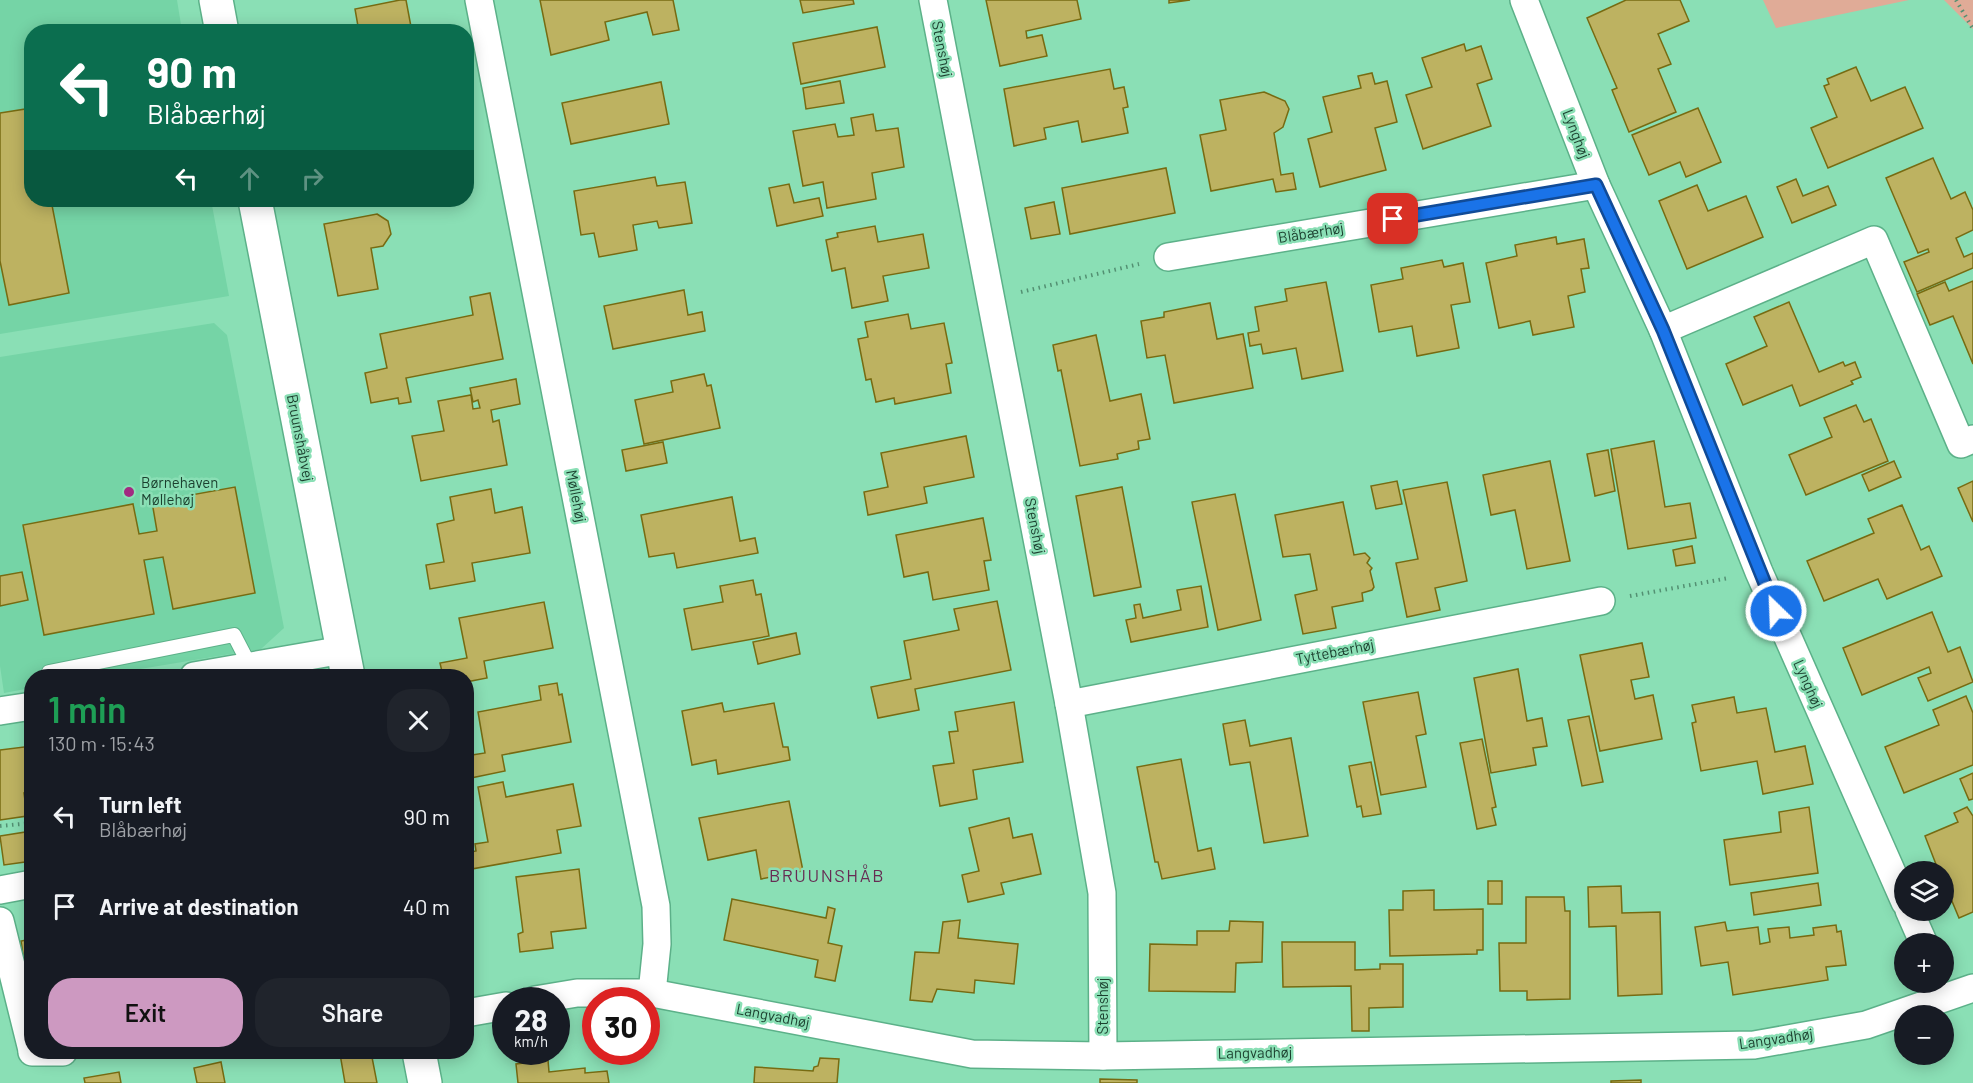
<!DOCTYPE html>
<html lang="en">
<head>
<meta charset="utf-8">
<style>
  body { margin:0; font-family:Barlow,sans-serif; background:#20242c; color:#f1f3f6; height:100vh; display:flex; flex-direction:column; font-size:22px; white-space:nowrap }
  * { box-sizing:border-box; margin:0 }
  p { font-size:20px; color:#9ea1a6 }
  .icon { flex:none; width:33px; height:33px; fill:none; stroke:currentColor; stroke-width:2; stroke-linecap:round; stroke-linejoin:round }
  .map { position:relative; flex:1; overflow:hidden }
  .side { position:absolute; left:24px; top:669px; width:450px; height:390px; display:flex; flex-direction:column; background:#171b24; border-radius:24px; box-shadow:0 3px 15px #0003 }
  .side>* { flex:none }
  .guide { position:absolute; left:24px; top:24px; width:450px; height:183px; border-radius:24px; box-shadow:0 3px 15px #0003; background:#0b6e4f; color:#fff; overflow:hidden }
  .tools { position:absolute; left:1894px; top:861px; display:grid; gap:12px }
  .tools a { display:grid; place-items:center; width:60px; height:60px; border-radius:50%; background:#171b24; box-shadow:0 3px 15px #0003; font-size:30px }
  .speed { position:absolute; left:492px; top:987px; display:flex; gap:12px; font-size:30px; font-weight:700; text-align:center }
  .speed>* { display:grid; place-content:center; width:78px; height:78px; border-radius:50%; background:#171b24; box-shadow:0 3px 15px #0003; line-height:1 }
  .speed small { font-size:15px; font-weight:400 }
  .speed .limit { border:9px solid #d22; background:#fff; color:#111 }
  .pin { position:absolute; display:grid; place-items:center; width:51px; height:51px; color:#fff; margin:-26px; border-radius:12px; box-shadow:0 3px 9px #0006 }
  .me { position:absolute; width:66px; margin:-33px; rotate:336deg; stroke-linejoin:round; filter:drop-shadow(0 0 4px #0008) }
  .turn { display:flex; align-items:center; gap:21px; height:126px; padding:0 24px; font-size:27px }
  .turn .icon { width:78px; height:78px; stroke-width:2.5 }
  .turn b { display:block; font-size:42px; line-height:51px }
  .lanes { display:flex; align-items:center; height:57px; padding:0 24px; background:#0003; justify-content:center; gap:30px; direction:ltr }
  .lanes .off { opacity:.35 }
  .round { display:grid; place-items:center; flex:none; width:63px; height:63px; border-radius:24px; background:#20242c }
  .overview { display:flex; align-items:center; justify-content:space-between; height:102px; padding:0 24px }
  h1 { font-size:36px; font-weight:600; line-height:45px; color:#1e9e55 }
  .primary-button { display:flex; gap:12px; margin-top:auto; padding:12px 24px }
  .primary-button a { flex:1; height:69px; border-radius:24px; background:#cd99c1; color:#111; font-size:24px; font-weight:600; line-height:69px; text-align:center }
  .primary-button a+a { background:#20242c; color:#f1f3f6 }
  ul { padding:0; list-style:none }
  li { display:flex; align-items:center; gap:18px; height:90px; padding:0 24px }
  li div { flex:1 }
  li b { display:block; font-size:22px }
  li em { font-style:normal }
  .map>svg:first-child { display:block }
</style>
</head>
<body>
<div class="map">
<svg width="1973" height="1083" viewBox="0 0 1973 1083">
  <rect width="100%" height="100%" fill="#8adfb5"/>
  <!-- built -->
  <g fill="#75d4a6">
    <polygon points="0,0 177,0 182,31 32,32 32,200 211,200 229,296 0,334"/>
    <polygon points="214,323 227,335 284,628 261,649 98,676 32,676 31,688 4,693 0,666 0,357"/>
  </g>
  <!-- green -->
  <g fill="#e0ab97">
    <polygon points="1763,0 1909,0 1776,28"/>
    <polygon points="1944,0 1973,0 1973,29"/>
  </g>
  <!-- building -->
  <g fill="#bdb261" stroke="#776b12" stroke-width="1.5">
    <polygon points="400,0 406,0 412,32 359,32 355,9"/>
    <polygon points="540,0 673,0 679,30 653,35 647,12 605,22 609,40 551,55"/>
    <polygon points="800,0 853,0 854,4 803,13"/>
    <polygon points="986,0 1077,0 1081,19 1026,31 1027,38 1042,35 1047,56 1000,66"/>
    <polygon points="1169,0 1190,0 1169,3"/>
    <polygon points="1680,0 1689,21 1658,34 1671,64 1658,69 1676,112 1629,132 1612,90 1617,88 1587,18 1626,0"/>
    <polygon points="877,27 885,67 801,84 793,43"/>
    <polygon points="1464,44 1466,51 1481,46 1492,79 1477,84 1491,126 1423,149 1406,95 1432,87 1422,58"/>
    <polygon points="1856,67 1871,101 1905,87 1923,128 1828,168 1811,128 1837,117 1824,86 1829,84 1827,79"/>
    <polygon points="1110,69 1114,89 1124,87 1128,107 1123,108 1128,133 1082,142 1078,121 1044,128 1046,139 1014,146 1004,89"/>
    <polygon points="1372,73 1375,84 1387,81 1397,122 1375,128 1386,170 1320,187 1308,139 1332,132 1323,97 1361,88 1358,76"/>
    <polygon points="840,81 844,103 806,109 803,88"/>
    <polygon points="661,82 669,124 571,144 562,103"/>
    <polygon points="1264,92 1285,101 1289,109 1283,127 1274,133 1281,175 1293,173 1296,189 1276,192 1273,179 1211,191 1200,135 1226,130 1220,100"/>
    <polygon points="32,108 32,200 51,200 69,293 9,305 0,261 0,113"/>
    <polygon points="1698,108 1721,162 1686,177 1680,162 1649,175 1632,135"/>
    <polygon points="873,114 876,131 898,128 904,167 872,173 876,199 827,208 823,182 803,186 793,131 835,124 838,137 854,135 851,118"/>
    <polygon points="1933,158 1951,199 1965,192 1973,210 1973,230 1956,238 1964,257 1973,253 1973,268 1917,292 1904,262 1929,252 1928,249 1918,253 1886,178"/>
    <polygon points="1166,168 1175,213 1070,234 1062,188"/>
    <polygon points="655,177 657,186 685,182 692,223 659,228 657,221 633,225 637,250 599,257 594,233 581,235 574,191"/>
    <polygon points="1796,179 1803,196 1828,186 1836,205 1792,223 1777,187"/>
    <polygon points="789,184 794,203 819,198 823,216 777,226 769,188"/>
    <polygon points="1697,185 1708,211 1746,196 1763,237 1687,269 1659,201"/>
    <polygon points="310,200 335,200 311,204"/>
    <polygon points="1054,202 1060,234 1031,239 1025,208"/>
    <polygon points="377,214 388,221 391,234 383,246 371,248 378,289 338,296 324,224"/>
    <polygon points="875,226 878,242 923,234 929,268 883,276 888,301 852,308 845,268 832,271 826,240 838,237 837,233"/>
    <polygon points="1556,237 1557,244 1584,239 1589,268 1581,269 1585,292 1568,296 1574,327 1533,335 1530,321 1499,328 1486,263 1517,256 1515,245"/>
    <polygon points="1442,260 1444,267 1463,263 1470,302 1451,305 1459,348 1417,356 1412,326 1379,332 1371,285 1403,279 1401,268"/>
    <polygon points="1973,281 1973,364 1953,316 1930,325 1917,294 1945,282 1949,291"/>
    <polygon points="1326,282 1343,371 1302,379 1296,348 1263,354 1261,344 1250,346 1248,333 1259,331 1255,307 1287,301 1285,289"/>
    <polygon points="684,290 688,315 702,312 705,331 613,349 604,306"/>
    <polygon points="490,293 503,359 406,378 411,402 399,404 398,398 371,403 365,373 387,368 380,334 473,315 470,297"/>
    <polygon points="1789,302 1819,372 1843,362 1845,366 1855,362 1861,377 1851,381 1853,384 1800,406 1792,385 1743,405 1726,364 1767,346 1754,317"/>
    <polygon points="1210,303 1217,339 1243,334 1253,388 1174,403 1165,355 1147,358 1141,321 1164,317 1164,312"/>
    <polygon points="908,314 911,329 944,323 952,363 946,364 951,393 895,404 894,398 876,402 871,379 866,380 858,339 868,337 865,322"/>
    <polygon points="1096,335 1110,401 1141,394 1150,439 1138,441 1139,449 1117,454 1118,459 1080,466 1061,370 1058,371 1053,345"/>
    <polygon points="704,374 707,386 711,385 720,428 644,444 635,400 673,392 671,381"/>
    <polygon points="516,379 520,404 491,410 493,422 499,420 507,465 421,481 412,436 444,431 438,401 471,395 473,409 480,408 478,400 473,402 470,388"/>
    <polygon points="1856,405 1864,422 1871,419 1888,461 1806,495 1789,455 1832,437 1824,418"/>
    <polygon points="966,436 974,477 924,487 927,503 868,515 864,492 888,487 881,453"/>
    <polygon points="1654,441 1665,507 1690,503 1696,538 1628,549 1611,449"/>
    <polygon points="663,442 667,463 626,471 622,450"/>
    <polygon points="1608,450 1615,491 1595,496 1587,454"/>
    <polygon points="1550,461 1570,561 1527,569 1515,510 1491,515 1483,475"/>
    <polygon points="1894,461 1901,477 1869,491 1862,475"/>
    <polygon points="1397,481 1402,504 1376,509 1371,486"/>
    <polygon points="1973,481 1973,522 1958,488"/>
    <polygon points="1447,482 1467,581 1435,588 1440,610 1407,617 1396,563 1418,559 1403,490"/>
    <polygon points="235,487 255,593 173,609 163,557 144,560 154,614 44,635 23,525 133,504 139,534 157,531 152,502"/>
    <polygon points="1122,487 1141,587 1094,596 1076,496"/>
    <polygon points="491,489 495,513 522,507 530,553 472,563 475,581 430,589 426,565 444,562 437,524 454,520 450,497"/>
    <polygon points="1235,494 1261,620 1218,630 1192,502"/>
    <polygon points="732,497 740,541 755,538 758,553 677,568 674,553 649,557 641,515"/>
    <polygon points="1343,502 1354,555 1365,553 1370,558 1367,563 1372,568 1370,571 1374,587 1372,590 1362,593 1363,601 1332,607 1336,628 1303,634 1295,595 1317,590 1310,554 1283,557 1275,515"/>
    <polygon points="1902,505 1921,550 1929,546 1942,576 1887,599 1878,579 1824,601 1807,561 1874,533 1868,519"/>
    <polygon points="983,518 991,560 984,561 989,590 933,600 928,572 904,577 896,535"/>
    <polygon points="1692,546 1695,563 1676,566 1673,550"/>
    <polygon points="22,572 28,600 0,606 0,576"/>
    <polygon points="753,580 756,595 761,594 769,636 692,650 684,609 723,602 720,586"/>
    <polygon points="1201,586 1208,627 1131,642 1126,620 1136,618 1134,605 1140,604 1143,618 1181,610 1177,590"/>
    <polygon points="997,601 1011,670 915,689 919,710 878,718 871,687 911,679 904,641 959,630 954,609"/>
    <polygon points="544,602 553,648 484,661 487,678 466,682 466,676 443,676 440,663 467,658 459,618"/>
    <polygon points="1932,612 1948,652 1960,647 1973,682 1928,701 1918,678 1931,673 1929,667 1862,695 1843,648"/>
    <polygon points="796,633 800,654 758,664 753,642"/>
    <polygon points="1642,643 1649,677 1631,680 1635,699 1653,695 1662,739 1600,751 1580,655"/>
    <polygon points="1518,669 1527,721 1542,718 1547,746 1533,748 1536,765 1491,773 1474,678"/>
    <polygon points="557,683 559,695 562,694 571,742 502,755 505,771 466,779 466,756 485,753 478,712 541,700 539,686"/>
    <polygon points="1418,692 1426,734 1416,736 1426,787 1381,795 1363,702"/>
    <polygon points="1966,696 1973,713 1973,765 1904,793 1885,747 1939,725 1933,710"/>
    <polygon points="1734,697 1737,713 1766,708 1775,752 1805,746 1813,784 1763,794 1757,761 1701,771 1692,723 1696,722 1692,705"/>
    <polygon points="1014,702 1023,762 973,770 977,799 940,806 933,766 954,763 949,732 958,731 955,712"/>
    <polygon points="722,703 724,712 774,703 783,747 788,747 790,760 718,774 716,760 692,765 682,711"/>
    <polygon points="1589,716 1603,782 1582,786 1568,720"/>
    <polygon points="1245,720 1250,746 1291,738 1308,836 1264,843 1250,762 1230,765 1223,724"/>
    <polygon points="1482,739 1496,807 1492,808 1496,825 1477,829 1460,743"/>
    <polygon points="32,746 32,792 24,793 27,816 0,820 0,750"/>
    <polygon points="1181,759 1198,851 1211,848 1215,869 1162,879 1158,862 1155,862 1137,767"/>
    <polygon points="1371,762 1381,814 1363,817 1361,806 1357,807 1349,766"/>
    <polygon points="1973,773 1973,799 1969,800 1960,779"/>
    <polygon points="503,782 506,797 573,784 581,826 557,830 561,853 466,870 466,853 476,851 475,844 488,842 478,787"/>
    <polygon points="789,801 803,871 761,879 756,850 708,860 699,818"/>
    <polygon points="1809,807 1818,873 1730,885 1724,840 1781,832 1779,812"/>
    <polygon points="1967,807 1973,816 1973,912 1959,918 1944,882 1944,872 1939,872 1925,836 1958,822 1954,813"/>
    <polygon points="1009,818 1013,838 1032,834 1041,874 1001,883 1004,894 968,902 962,875 979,871 969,828"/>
    <polygon points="32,831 32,861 4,865 0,836"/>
    <polygon points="579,869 586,928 551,932 553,948 520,952 518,934 523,932 516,877"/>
    <rect x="1488" y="881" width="14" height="23"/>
    <polygon points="1818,883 1821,905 1754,915 1751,893"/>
    <polygon points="1621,886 1622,913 1660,912 1662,994 1618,996 1616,926 1589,927 1588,887"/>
    <polygon points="1434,890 1434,910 1483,909 1483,950 1477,950 1477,954 1390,956 1389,910 1403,910 1403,891"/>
    <polygon points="1526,897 1564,897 1565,911 1570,911 1570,999 1527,1000 1527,991 1500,991 1499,943 1526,943"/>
    <polygon points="732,899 826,918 828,907 835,909 828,943 842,946 835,981 815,977 818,960 724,940"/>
    <polygon points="960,920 958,938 1018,944 1014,984 975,980 974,993 937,989 932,1002 910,1000 915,952 939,953 943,922"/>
    <polygon points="1230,921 1263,922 1262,962 1236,963 1235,992 1149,991 1150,944 1197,945 1197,931 1229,931"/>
    <polygon points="1725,922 1727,931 1758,927 1760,944 1770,942 1768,929 1789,927 1790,938 1814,935 1813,928 1836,925 1837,932 1841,931 1846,965 1826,967 1828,980 1733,995 1728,962 1701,966 1695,927"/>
    <polygon points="32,939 32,1009 31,1009 21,941"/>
    <polygon points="1282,942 1355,942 1355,970 1380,969 1380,964 1403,964 1403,1007 1369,1008 1369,1031 1352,1031 1351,986 1283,987"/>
    <polygon points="354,1052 371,1052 377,1083 345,1083 340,1054"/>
    <polygon points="820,1058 839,1059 837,1083 754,1083 755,1067 813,1071 814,1067 818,1066"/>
    <polygon points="548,1060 549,1072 585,1068 585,1073 607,1071 609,1083 518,1083 516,1064"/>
    <polygon points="221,1062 225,1083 197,1083 194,1068"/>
    <polygon points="119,1072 121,1083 85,1083 84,1078"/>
    <polygon points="1100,1079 1137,1080 1137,1083 1100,1083"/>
    <polygon points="1641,1080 1641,1083 1611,1083 1611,1081"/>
  </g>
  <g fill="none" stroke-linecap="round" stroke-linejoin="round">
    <defs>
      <polyline id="service" points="49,676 49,672 234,635 250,666"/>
      <g id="minor">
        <polyline points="479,0 656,906 657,944 652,993"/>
        <polyline points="933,0 1069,704 1102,893 1103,1056"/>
        <polyline points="1524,0 1596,185 1663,330 1759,572 1905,902"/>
        <polyline points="1168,257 1596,185"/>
        <polyline points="1663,330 1874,240 1961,444 1973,439"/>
        <polyline points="194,676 343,650"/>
        <polyline points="1069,704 1601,601"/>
        <polyline points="0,711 32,706"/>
        <polyline points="0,890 32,884"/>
        <polyline points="1909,910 1924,944"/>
        <polyline points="0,921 32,1050"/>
        <polyline points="535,1000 577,993 652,993 972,1054 1103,1056 1754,1045 1866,1025 1973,988"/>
        <polyline points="466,1013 506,1006"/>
        <polyline points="32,1052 63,1052"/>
      </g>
      <g id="tertiary">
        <polyline points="216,0 222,32"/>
        <polyline points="255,200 348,676"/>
        <polyline points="419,1052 425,1083"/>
      </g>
    </defs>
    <!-- service casing -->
    <use href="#service" stroke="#5cb189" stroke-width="16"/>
    <!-- minor casing -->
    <use href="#minor" stroke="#5cb189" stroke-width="30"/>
    <!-- tertiary casing -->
    <use href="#tertiary" stroke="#5cb189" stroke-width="36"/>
    <!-- path -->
    <g stroke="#539072" stroke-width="4" stroke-dasharray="1.5 4.5" stroke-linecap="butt">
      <polyline points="1956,0 1973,29"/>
      <polyline points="1021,292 1139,264"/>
      <polyline points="1630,596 1729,578"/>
      <polyline points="0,826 32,823"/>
    </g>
    <!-- service -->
    <use href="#service" stroke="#fff" stroke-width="14"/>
    <!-- minor -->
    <use href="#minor" stroke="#fff" stroke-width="27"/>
    <!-- tertiary -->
    <use href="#tertiary" stroke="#fff" stroke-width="33"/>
  </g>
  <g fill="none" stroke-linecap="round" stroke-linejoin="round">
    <defs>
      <polyline id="route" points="1393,219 1596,185 1663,330 1776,611"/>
    </defs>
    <!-- route casing -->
    <use href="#route" stroke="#114b97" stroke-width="15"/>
    <!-- route -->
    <use href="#route" stroke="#1a73e8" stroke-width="10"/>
  </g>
  <!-- markers -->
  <circle fill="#a22a81" stroke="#8adfb5" stroke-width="2" cx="129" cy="492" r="6"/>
  <g text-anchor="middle" stroke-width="5" stroke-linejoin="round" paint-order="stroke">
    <!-- street labels -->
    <g font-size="15" fill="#1b3f2e" stroke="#8adfb5">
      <text transform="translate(942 49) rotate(79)" y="5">Stenshøj</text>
      <text transform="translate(1576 134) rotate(69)" y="5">Lynghøj</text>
      <text transform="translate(1311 233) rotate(-9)" y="5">Blåbærhøj</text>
      <text transform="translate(300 438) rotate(79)" y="5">Bruunshåbvej</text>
      <text transform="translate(576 496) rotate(79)" y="5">Møllehøj</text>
      <text transform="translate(1035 526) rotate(79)" y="5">Stenshøj</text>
      <text transform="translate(1335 652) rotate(-11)" y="5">Tyttebærhøj</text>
      <text transform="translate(1808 684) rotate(66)" y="5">Lynghøj</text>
      <text transform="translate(1103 1006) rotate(-90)" y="5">Stenshøj</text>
      <text transform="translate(773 1016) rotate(11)" y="5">Langvadhøj</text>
      <text transform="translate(1776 1039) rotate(-8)" y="5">Langvadhøj</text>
      <text transform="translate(1255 1053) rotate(-1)" y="5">Langvadhøj</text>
    </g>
    <!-- poi labels -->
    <g font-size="15" fill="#1b3f2e" stroke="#8adfb5" text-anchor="start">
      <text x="141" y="488">Børnehaven<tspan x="141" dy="17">Møllehøj</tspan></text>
    </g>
    <!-- quarter labels -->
    <g font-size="18" letter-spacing="1.5" fill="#672c54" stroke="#8adfb5">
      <text x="827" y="882">BRUUNSHÅB</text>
    </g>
  </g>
</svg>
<div class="tools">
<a><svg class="icon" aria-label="layers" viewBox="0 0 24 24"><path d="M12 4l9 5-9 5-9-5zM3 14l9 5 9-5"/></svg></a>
<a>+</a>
<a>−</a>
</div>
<div class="speed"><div>28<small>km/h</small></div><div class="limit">30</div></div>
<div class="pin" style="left:1393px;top:219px;background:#d93025"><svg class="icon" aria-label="arrive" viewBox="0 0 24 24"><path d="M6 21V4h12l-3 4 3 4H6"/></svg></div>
<svg class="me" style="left:1776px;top:611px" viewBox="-20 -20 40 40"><circle r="17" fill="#1a73e8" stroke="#fff" stroke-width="3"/><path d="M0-11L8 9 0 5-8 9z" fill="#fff"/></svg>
<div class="guide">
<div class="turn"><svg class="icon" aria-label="left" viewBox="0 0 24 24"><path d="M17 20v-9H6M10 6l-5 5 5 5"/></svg><div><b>90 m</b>Blåbærhøj</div></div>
<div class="lanes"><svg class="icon" aria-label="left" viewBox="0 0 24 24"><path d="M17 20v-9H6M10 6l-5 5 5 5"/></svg><svg class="icon off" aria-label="ahead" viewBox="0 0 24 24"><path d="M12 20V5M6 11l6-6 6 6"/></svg><svg class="icon off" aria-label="right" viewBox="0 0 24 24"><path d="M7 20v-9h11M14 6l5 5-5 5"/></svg></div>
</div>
<section class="side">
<div class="overview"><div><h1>1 min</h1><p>130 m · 15:43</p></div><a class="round"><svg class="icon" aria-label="close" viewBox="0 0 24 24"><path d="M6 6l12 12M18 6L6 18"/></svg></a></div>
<ul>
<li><svg class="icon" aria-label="left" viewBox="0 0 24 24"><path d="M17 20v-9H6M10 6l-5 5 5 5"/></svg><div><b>Turn left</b><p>Blåbærhøj</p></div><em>90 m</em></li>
<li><svg class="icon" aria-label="arrive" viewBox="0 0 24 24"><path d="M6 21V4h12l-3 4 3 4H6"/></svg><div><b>Arrive at destination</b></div><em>40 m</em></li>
</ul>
<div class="primary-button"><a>Exit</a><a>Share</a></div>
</section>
</div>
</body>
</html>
